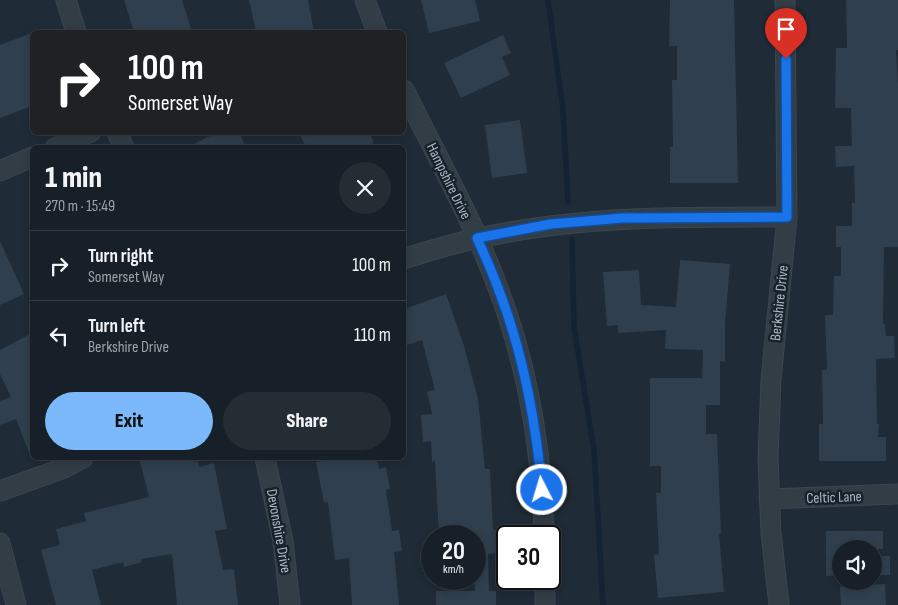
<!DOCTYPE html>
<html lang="en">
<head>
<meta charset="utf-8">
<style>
  body { margin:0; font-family:"Sofia Sans Condensed",sans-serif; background:#242d34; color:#f1f3f6; height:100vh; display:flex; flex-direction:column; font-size:19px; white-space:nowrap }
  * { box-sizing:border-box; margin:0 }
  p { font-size:16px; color:#9ea3a8 }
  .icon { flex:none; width:28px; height:28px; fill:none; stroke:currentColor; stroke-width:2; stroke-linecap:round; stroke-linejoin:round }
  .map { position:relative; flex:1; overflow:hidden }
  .sheet { position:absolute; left:30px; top:145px; width:376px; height:315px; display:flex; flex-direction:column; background:#172028; border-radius:8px; box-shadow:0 2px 8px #0003,0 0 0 1px #363e45 }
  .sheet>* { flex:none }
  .hud { position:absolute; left:30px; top:30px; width:376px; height:105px; border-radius:8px; box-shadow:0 2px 8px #0003,0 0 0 1px #363e45; background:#202124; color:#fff; overflow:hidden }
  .controls { position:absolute; left:832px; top:540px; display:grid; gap:10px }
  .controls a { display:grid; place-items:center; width:50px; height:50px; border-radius:50%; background:#172028; box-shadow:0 2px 8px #0003,0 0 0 1px #363e45; font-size:25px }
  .speed { position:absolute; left:421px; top:525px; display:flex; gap:10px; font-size:25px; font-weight:700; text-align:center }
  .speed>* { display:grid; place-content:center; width:65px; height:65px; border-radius:50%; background:#172028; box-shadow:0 2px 8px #0003,0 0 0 1px #363e45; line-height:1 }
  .speed small { font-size:12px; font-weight:400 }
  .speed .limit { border:2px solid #111; border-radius:8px; background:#fff; color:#111 }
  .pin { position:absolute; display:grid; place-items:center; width:42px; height:42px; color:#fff; margin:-51px -21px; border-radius:50% 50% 50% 0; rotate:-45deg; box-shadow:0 0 5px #0007 }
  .pin .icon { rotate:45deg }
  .me { position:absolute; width:55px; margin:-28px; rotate:355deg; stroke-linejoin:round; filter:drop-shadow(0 0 4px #0008) }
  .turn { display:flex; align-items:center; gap:18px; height:105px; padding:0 15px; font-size:22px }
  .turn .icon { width:65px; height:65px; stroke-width:2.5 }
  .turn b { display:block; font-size:35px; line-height:42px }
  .round { display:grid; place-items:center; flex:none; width:52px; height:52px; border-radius:26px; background:#242d34 }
  .head { display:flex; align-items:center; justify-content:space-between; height:85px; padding:0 15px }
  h1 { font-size:30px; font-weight:800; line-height:38px }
  .primary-button { display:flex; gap:10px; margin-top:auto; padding:10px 15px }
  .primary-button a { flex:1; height:58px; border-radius:30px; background:#7bb9fa; color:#111; font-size:20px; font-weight:800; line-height:58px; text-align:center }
  .primary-button a+a { background:#242d34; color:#f1f3f6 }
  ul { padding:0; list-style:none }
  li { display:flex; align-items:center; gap:15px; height:70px; padding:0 15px; border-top:1px solid #363e45 }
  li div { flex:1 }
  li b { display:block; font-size:19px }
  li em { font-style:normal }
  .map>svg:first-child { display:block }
</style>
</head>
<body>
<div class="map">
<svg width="898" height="605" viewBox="0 0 898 605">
  <rect width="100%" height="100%" fill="#1f2b36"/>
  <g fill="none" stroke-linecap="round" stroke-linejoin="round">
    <!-- stream -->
    <g stroke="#132333" stroke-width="5.5">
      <polyline points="548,0 563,110 568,202"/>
      <polyline points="572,239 574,327 594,450 603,605"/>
    </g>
  </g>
  <!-- building -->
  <g fill="#303f4d">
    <polygon points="124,0 182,0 192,32 134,32"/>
    <polygon points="249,0 308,0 314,32 256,32"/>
    <polygon points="421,0 475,0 480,21 429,33"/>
    <polygon points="670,0 734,0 738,183 670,183 670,147 673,147 672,80 677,80 677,46 669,46"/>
    <polygon points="846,0 898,0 898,50 896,50 898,84 898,247 884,247 883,324 885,324 886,336 894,336 895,358 876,359 877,424 879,424 878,437 886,437 886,461 819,461 819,424 823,424 822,370 827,370 825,315 833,315 834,276 841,276 841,247 836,247 836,226 852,226 852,203 855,203 854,166 836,167 835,146 852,146 851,108 835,108 836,48 847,48"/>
    <polygon points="32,33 32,106 0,118 0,45"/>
    <polygon points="503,35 511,53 502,57 510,75 461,98 444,63"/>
    <polygon points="520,120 527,173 492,178 485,125"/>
    <polygon points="218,132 239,132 246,148 186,148"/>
    <polygon points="299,132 369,132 374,143 364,148 306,148"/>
    <polygon points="0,241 24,294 0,305"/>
    <polygon points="680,260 730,264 725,324 725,362 720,361 720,405 706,405 706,434 717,434 721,534 719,534 724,592 658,598 654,555 659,554 656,493 661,493 661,466 650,466 650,378 702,378 703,350 665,349 666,330 618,333 618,325 607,326 603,272 639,270 641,305 676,307"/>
    <polygon points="446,294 464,346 478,399 485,469 490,469 493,530 496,530 496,553 488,554 489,591 496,591 496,605 436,605 436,591 475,591 475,536 439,536 435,461 432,462 431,441 423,442 421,415 432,414 427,392 435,390 422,340 404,346 404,309"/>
    <polygon points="32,333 32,457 31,458 16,419 0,425 0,401 11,397 0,374 0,350"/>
    <polygon points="139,458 197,458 199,467 214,463 227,529 215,531 223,570 234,569 238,605 177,605 172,554 141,559 142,562 124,567 123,562 92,570 101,605 56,605 41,550 60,545 56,529 86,521 84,513 149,497"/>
    <polygon points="339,458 377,458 379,469 386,467 390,489 386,490 392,531 399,530 402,551 394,552 399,605 352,605 349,558 335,560 328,502 324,503 316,462"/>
    <polygon points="826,531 883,531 883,549 841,549 841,575 826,576"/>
    <rect x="874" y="556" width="16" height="19"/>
    <polygon points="885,584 886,605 841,605 840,587"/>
  </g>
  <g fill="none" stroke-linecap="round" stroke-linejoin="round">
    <defs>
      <g id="street">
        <polyline points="66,0 76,32"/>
        <polyline points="365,0 377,32"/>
        <path d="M404 90C436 155 473 220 498 288 528 367 542 452 544 536"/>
        <polyline points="117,132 124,148"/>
        <polyline points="55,148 91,132"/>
        <polyline points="0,171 32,157"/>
        <path d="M404 259C531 215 655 217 787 217"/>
        <polyline points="265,458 283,541 290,605"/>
        <polyline points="0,491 64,468 83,458"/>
        <polyline points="769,499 898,494"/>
        <polyline points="0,543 16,605"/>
        <polyline points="545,605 545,579"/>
        <polyline points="779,605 771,533 768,459 771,380 787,217 785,0"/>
      </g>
    </defs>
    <!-- street casing -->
    <use href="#street" stroke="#3c4650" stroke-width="21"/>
    <!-- street -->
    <use href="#street" stroke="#323d46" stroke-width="19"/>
  </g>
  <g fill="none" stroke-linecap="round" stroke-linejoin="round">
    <defs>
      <path id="route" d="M542 490C536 422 523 352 498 288 492 271 484 254 477 238L551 224 623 218 787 217 786 59"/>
    </defs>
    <!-- route casing -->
    <use href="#route" stroke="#114b97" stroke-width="12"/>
    <!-- route -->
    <use href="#route" stroke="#1a73e8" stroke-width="9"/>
  </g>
  <g text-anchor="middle" stroke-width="5" stroke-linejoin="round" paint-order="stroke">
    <!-- street labels -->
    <g font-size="15" fill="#acb7c4" stroke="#18222b">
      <text transform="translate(449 181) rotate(64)" y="5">Hampshire Drive</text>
      <text transform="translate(779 303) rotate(-84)" y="5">Berkshire Drive</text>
      <text transform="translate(834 497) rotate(-2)" y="5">Celtic Lane</text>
      <text transform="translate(279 531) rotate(80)" y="5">Devonshire Drive</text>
    </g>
  </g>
</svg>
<div class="controls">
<a><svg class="icon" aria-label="sound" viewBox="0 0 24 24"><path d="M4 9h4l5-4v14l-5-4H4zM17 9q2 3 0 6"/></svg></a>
</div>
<div class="speed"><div>20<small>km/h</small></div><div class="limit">30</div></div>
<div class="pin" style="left:786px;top:59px;background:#d93025"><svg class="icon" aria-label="arrive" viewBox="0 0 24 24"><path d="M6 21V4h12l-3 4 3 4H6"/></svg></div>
<svg class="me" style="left:542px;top:490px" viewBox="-20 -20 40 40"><circle r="17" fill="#1a73e8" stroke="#fff" stroke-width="3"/><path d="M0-11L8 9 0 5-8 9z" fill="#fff"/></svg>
<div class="hud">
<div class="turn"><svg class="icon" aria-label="right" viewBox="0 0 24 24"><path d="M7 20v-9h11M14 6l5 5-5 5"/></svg><div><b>100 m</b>Somerset Way</div></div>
</div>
<section class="sheet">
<div class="head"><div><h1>1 min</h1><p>270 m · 15:49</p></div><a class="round"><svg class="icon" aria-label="close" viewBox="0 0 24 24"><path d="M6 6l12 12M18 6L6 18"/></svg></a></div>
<ul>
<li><svg class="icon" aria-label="right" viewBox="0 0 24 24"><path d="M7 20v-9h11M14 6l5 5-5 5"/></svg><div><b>Turn right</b><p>Somerset Way</p></div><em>100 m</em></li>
<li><svg class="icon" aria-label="left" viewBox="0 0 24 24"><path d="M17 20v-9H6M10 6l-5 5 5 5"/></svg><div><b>Turn left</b><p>Berkshire Drive</p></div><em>110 m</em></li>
</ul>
<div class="primary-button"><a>Exit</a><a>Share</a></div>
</section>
</div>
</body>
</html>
